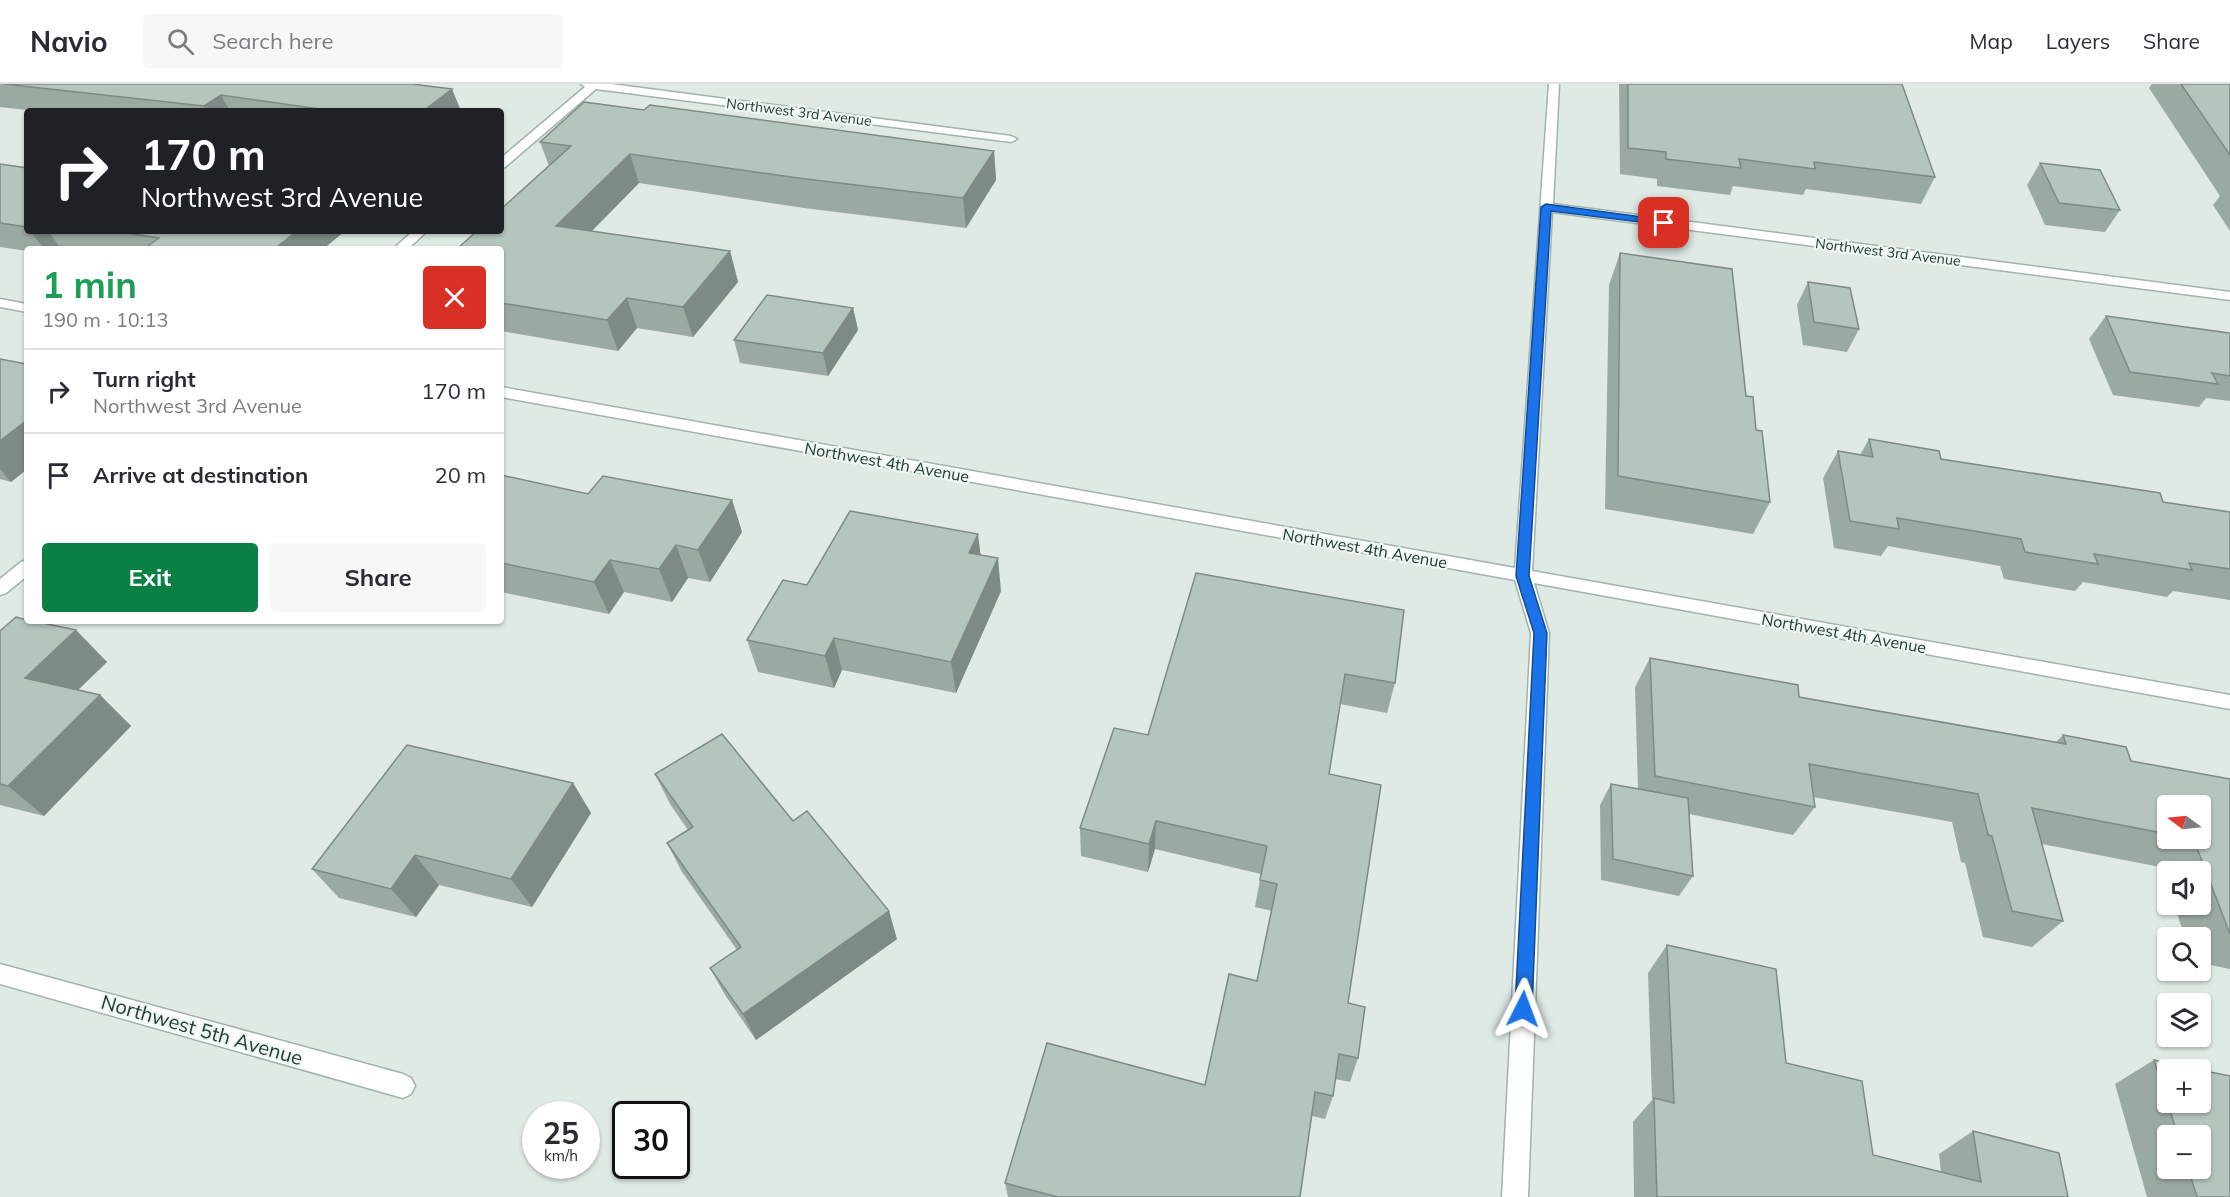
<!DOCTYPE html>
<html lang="en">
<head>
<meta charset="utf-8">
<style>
  body { margin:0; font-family:Mulish,sans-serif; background:#f7f7f7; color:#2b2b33; height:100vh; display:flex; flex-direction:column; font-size:22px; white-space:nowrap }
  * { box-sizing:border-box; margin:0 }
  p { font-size:20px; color:#7c7c81 }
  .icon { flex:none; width:33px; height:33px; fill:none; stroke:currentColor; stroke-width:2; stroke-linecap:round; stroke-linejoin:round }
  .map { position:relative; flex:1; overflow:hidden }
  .side { position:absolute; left:24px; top:162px; width:480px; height:378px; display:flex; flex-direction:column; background:#fff; border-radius:6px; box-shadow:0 2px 4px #0004 }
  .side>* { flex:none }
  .banner { position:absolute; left:24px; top:24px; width:480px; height:126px; border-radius:6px; box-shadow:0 2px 4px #0004; background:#202124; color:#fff; overflow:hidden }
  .needle { width:39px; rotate:285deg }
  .controls { position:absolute; left:2157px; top:711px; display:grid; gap:12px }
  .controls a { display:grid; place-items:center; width:54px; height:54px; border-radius:6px; background:#fff; box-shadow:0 2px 4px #0004; font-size:30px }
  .speed { position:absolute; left:522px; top:1017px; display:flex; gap:12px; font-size:30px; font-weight:700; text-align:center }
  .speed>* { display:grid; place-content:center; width:78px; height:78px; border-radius:50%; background:#fff; box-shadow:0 2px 4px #0004; line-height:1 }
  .speed small { font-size:15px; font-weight:400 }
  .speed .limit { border:3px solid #111; border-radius:9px; background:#fff; color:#111 }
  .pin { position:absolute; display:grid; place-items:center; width:51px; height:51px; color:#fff; margin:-26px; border-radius:12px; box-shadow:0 3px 9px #0006 }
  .me { position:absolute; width:66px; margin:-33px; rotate:3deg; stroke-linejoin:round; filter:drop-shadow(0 0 4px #0008) }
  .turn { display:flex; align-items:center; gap:21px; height:126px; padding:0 18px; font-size:27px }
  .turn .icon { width:78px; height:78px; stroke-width:2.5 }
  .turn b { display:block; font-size:42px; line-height:51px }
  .round { display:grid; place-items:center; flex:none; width:63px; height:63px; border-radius:6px; background:#f7f7f7 }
  .head { display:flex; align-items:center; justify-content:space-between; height:102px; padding:0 18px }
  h1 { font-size:36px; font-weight:700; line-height:45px; color:#1e9e55 }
  .action { display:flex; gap:12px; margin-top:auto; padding:12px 18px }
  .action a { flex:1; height:69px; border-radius:6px; background:#0b8043; color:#fff; font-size:24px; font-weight:700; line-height:69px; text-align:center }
  .action a+a { background:#f7f7f7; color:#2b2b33 }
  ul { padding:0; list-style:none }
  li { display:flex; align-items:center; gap:18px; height:84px; padding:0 18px; border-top:2px solid #e1e1e2 }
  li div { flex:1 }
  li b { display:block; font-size:22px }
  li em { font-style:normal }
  header { display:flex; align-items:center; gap:36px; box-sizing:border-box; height:84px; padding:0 30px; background:#fff; border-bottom:2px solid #e1e1e2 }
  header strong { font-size:28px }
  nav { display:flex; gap:33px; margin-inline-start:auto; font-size:21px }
  .search { width:420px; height:54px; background:#f7f7f7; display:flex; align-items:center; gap:15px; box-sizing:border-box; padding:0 21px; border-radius:6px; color:#7c7c81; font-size:22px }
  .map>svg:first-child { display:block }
</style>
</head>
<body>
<header>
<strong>Navio</strong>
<div class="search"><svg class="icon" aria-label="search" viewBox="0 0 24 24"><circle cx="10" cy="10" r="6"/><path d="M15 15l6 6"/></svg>Search here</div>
<nav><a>Map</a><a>Layers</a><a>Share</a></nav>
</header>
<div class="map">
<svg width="2230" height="1113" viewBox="0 0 2230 1113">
  <rect width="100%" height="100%" fill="#dfeae5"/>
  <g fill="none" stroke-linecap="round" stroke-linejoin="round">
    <defs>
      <g id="minor">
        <polygon points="581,0 611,0 1011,52 1017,55 1011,58 596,5 505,83 501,84 501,74 585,3"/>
        <polygon points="1549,0 1559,0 1553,120 2230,208 2230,216 1552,128 1532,487 2230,611 2230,625 1534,499 1549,549 1528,1113 1502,1113 1531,549 1515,496 501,313 501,303 1515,484"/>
        <polygon points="413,147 427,147 408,165 393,165"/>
        <polygon points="0,215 27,220 27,228 0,223"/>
        <polygon points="27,476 27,492 6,509 0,511 0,495 21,478"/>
        <polygon points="0,880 403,990 411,994 415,1002 411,1010 403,1014 0,900"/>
      </g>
    </defs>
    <!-- minor casing -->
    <use href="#minor" stroke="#a2b2ac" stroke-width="3"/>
    <!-- minor -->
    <use href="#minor" fill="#fff" fill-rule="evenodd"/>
  </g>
  <!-- wall -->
  <g fill="#9ba9a3" fill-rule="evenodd">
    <polygon points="0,0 412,0 461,27 36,27 0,23"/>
    <polygon points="1619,0 1902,0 1935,93 1921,120 1806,105 1803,111 1733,102 1730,111 1657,102 1657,95 1620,90"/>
    <polygon points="2152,0 2230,0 2230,147 2213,121 2220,112 2149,4"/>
    <polygon points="540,58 994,67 996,96 966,144 804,124 639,99 592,147 730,167 738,198 693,253 637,244 618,267 501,247 501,165 458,164 549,82"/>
    <polygon points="2040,79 2120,126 2105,148 2045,141 2027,101"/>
    <polygon points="0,80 27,84 27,147 345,147 323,165 75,165 59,162 55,165 27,165 27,167 0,163"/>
    <polygon points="1620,169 1746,312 1756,346 1770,418 1753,450 1605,425 1609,201"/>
    <polygon points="1808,198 1859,245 1847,268 1803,261 1797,221"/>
    <polygon points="853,224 858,246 828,292 740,279 734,256"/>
    <polygon points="2106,232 2230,250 2230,317 2206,314 2199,323 2113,311 2089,255"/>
    <polygon points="0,275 27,280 27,385 11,398 0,395"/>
    <polygon points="1869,355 1941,375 2163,418 2230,428 2230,516 2173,507 2167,513 2083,498 2075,507 2004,495 2000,482 1888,462 1881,472 1834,464 1823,394 1838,367 1860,371"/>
    <polygon points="501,391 588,410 732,416 742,448 710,498 688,494 672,518 624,508 609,530 501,508"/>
    <polygon points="980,471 1001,507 956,609 842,586 834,604 758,588 747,556 807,501"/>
    <polygon points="1196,489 1395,599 1387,629 1340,620 1329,690 1348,919 1358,974 1350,998 1335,995 1333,1012 1325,1035 1312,1032 1300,1113 1008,1113 1005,1099 1205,1001 1257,897 1272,827 1255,823 1261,790 1155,765 1148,788 1081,772 1080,744 1148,651"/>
    <polygon points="0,547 107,578 78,606 100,611 131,642 44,732 0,721"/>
    <path d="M1650 574 1799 613 2056 658 2063 651 2131 677 2230 695V885L2200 879V854H2185L2174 820H2200V788H2168V803L2160 783 2042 760 2063 837 2032 863 1983 853 1965 779 1961 778 1952 738 1813 713 1815 723 1793 751 1689 730 1693 792 1679 812 1601 796 1600 721 1611 700 1638 705 1635 603ZM2168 722 2200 754H2168Z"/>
    <polygon points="655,690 793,737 897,855 756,956 725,911 710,884 737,866 682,788 667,759 688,746 670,720"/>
    <polygon points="573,699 591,729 532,823 439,801 416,833 339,814 312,785"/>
    <polygon points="1667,861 1786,979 1873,1071 1941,1088 1939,1070 1973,1047 2068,1113 1634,1113 1633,1038 1652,1016 1648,889"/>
    <path d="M2154 976 2200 986H2168V1018H2200V986L2230 992V1113H2147L2115 1000ZM2168 1052H2200V1084H2168Z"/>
  </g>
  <!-- shaded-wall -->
  <g fill="#7e8a85">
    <polygon points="452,5 461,27 423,27"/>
    <polygon points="221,11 230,27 207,27 204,22"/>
    <polygon points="994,67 996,96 966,144 963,114"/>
    <polygon points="630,70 639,99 567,172 556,142"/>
    <polygon points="30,147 48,147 59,162 55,165 44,165"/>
    <polygon points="297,147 345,147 323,165 274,165"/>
    <polygon points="730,167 738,198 693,253 683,223"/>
    <polygon points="627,214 637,244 618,267 607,236"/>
    <polygon points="853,224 858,246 828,292 823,269"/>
    <polygon points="27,336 27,385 11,398 0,385 0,357"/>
    <polygon points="732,416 742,448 710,498 698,466"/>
    <polygon points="978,450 982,482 969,469"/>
    <polygon points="676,461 688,494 672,518 659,485"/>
    <polygon points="998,474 1001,507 956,609 951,578"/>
    <polygon points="610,476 624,508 609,530 594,498"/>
    <polygon points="76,546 107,578 58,625 25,594"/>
    <polygon points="834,554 842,586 834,604 825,572"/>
    <polygon points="100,611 131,642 44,732 8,702"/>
    <polygon points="573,699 591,729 532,823 511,795"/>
    <polygon points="1156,737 1155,765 1148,788 1149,760"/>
    <polygon points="415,771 439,801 416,833 391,805"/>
    <polygon points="889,827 897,855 756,956 743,930"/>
  </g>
  <!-- building -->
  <g fill="#b4c5be" stroke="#7e8a85" stroke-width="1.5">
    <polygon points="4,0 412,0 452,5 423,27 334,27 221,11 204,22"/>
    <polygon points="1628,0 1902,0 1935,93 1814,78 1815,85 1739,75 1741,84 1666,75 1666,68 1628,64"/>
    <polygon points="2181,0 2230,0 2230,71"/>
    <polygon points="584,18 644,26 650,21 994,67 963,114 798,94 630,70 556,142 730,167 683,223 627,214 607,236 501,219 501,165 458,164 477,147 501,147 501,125 571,62 540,58"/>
    <polygon points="2040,79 2100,86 2120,126 2059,119"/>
    <polygon points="0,80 27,84 27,143 0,139"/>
    <polygon points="114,147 297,147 274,165 148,165 145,164 159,154"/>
    <polygon points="1620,169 1732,185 1746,312 1753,313 1756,346 1762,347 1770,418 1618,392"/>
    <polygon points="1808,198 1850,204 1859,245 1814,238"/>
    <polygon points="767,211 853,224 823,269 734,256"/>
    <polygon points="2106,232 2229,249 2230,250 2230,292 2212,289 2218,300 2130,288"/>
    <polygon points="0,275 27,280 27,336 0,357"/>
    <polygon points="1869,355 1939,367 1941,375 2160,409 2163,418 2230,428 2230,485 2189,479 2192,486 2094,470 2098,480 2025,468 2021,455 1897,434 1899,445 1850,437 1838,367 1873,373"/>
    <polygon points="501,391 588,410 603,392 732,416 698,466 676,461 659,485 610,476 594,498 501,479"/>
    <polygon points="850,427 978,450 969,469 998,474 951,578 834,554 825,572 747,556 783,496 807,501"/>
    <polygon points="1196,489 1404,526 1395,599 1345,590 1329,690 1381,701 1348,919 1365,923 1358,974 1339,970 1333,1012 1315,1008 1300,1113 1058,1113 1005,1099 1047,959 1205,1001 1229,890 1257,897 1277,800 1260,796 1267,762 1156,737 1149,760 1080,744 1114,644 1148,651"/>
    <polygon points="16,533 27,536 27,537 33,537 76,546 25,594 100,611 8,702 0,700 0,547"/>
    <polygon points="1650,574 1798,601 1799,613 2066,660 2063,651 2126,663 2131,677 2230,695 2230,850 2194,756 2189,754 2200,754 2200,722 2168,722 2168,750 2032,724 2063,837 2012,827 1992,752 1988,751 1978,710 1809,680 1815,723 1655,692"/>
    <polygon points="722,650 793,737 807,727 889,827 743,930 710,884 741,863 667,759 693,743 655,690"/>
    <polygon points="407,661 573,699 511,795 415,771 391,805 312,785"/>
    <polygon points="1611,700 1688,714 1693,792 1613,775"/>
    <polygon points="1667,861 1776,885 1786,979 1862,997 1873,1071 1981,1098 1973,1047 2059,1069 2068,1113 1657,1113 1654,1014 1674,1019"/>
    <polygon points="2154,976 2200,986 2168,986 2168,1018 2200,1018 2200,986 2230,992 2230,1113 2197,1113 2188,1084 2200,1084 2200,1052 2178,1052"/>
  </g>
  <!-- route -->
  <polygon fill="#1a73e8" stroke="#114b97" stroke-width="1.5" points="1546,120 1664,136 1669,139 1664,141 1551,127 1529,492 1547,549 1532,925 1529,931 1523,933 1517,931 1515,925 1534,549 1516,492 1541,123"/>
  <g text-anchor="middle" stroke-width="4.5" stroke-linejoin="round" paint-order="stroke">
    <!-- far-street labels -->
    <g font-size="14" fill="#203a34" stroke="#eff7f3">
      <text transform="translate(799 28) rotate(7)" y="5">Northwest 3rd Avenue</text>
      <text transform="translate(1888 168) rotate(7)" y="5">Northwest 3rd Avenue</text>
    </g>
    <!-- street labels -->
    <g font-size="16" fill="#203a34" stroke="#eff7f3">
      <text transform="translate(887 378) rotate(10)" y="6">Northwest 4th Avenue</text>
      <text transform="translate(1365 464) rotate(10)" y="6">Northwest 4th Avenue</text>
      <text transform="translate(1844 549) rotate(10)" y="6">Northwest 4th Avenue</text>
    </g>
    <!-- near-street labels -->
    <g font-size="20" fill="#203a34" stroke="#eff7f3">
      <text transform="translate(202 946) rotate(16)" y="7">Northwest 5th Avenue</text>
    </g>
  </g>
</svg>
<div class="controls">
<a><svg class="needle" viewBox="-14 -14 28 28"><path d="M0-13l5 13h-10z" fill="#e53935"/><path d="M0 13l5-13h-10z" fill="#7c7c81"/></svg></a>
<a><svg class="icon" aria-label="sound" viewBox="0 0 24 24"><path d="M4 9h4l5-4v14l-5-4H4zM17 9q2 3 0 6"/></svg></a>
<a><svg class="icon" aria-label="search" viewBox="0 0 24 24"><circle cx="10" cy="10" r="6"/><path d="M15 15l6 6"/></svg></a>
<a><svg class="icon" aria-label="layers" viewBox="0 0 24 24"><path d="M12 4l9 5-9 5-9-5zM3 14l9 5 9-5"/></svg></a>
<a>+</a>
<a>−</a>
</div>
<div class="speed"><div>25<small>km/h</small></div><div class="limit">30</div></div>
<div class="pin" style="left:1664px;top:139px;background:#d93025"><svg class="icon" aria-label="arrive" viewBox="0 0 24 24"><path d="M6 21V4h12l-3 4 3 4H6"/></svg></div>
<svg class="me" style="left:1523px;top:925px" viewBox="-20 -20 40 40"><path d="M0-17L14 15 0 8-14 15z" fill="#1a73e8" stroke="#fff" stroke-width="4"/></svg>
<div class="banner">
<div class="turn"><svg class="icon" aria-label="right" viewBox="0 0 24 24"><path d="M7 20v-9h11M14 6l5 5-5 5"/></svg><div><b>170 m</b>Northwest 3rd Avenue</div></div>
</div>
<section class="side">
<div class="head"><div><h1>1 min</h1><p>190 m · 10:13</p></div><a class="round" style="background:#d93025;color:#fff"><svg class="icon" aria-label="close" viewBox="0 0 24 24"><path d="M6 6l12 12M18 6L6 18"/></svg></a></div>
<ul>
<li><svg class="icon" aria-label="right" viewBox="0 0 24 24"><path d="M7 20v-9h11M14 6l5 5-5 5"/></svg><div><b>Turn right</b><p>Northwest 3rd Avenue</p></div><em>170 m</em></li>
<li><svg class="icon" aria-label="arrive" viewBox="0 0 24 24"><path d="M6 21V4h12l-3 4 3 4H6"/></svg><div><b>Arrive at destination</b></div><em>20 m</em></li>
</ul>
<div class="action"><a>Exit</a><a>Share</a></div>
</section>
</div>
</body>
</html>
